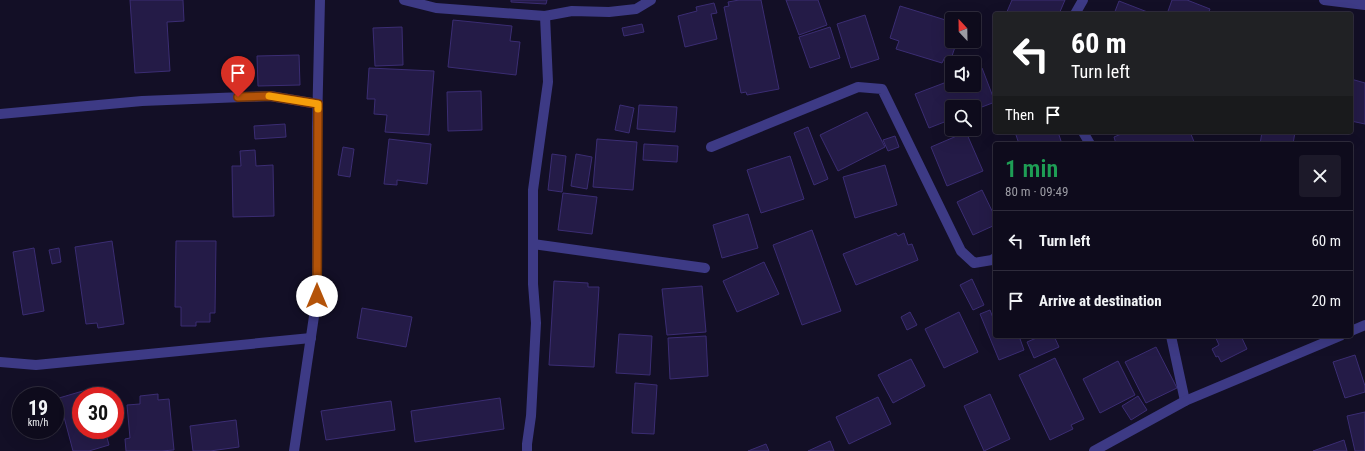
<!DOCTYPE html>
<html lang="en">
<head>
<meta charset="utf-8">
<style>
  body { margin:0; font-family:"Roboto Condensed",sans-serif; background:#1c1929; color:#f1f3f6; height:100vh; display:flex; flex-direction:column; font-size:15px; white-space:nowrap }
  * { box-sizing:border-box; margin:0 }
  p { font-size:13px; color:#9b9ba3 }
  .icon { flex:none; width:22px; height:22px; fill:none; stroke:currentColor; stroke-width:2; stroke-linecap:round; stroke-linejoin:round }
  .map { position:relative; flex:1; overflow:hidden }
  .panel { position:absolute; left:993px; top:142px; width:360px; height:196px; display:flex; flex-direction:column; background:#0e0b1c; border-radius:4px; box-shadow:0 4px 16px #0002,0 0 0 1px #2e2b3b }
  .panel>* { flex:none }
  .guide { position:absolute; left:993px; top:12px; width:360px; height:122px; border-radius:4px; box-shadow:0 4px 16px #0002,0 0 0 1px #2e2b3b; background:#202124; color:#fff; overflow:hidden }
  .needle { width:26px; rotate:338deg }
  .buttons { position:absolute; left:945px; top:12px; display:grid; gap:8px }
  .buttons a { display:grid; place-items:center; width:36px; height:36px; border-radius:4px; background:#0e0b1c; box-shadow:0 4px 16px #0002,0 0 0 1px #2e2b3b; font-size:20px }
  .speed { position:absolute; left:12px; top:387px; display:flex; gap:8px; font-size:20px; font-weight:700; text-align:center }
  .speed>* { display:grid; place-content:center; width:52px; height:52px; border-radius:50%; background:#0e0b1c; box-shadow:0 4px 16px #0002,0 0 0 1px #2e2b3b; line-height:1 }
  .speed small { font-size:10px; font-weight:400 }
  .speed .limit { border:6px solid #d22; background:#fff; color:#111 }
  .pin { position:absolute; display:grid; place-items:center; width:34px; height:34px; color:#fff; margin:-41px -17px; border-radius:50% 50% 50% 0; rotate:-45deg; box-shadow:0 0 4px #0007 }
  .pin .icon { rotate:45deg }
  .me { position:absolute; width:44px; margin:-22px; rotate:0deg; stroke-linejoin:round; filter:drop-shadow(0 0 3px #0008) }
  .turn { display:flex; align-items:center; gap:14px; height:84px; padding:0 12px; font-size:18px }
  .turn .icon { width:52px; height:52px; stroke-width:2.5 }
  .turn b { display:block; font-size:28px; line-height:34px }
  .then { display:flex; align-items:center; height:38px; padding:0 12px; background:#0003; gap:8px; font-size:15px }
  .round { display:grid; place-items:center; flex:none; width:42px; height:42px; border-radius:4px; background:#1c1929 }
  .overview { display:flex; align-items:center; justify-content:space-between; height:68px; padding:0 12px }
  h1 { font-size:24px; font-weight:600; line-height:30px; color:#1e9e55 }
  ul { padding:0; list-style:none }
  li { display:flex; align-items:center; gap:12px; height:60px; padding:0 12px; border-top:1px solid #2e2b3b }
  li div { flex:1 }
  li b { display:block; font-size:15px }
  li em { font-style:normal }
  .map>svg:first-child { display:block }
</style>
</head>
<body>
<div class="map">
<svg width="1365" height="451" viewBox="0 0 1365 451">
  <rect width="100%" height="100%" fill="#130f26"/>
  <!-- building -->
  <g fill="#241b47" stroke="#3b2d73">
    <polygon points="130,0 183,0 184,21 167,22 170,71 135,73"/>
    <polygon points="511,0 547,0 546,4 511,2"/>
    <polygon points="739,0 761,0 779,89 747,95 746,92 741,93 724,7 729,6 728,2"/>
    <polygon points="786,0 818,0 827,25 799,35"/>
    <polygon points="1012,0 1065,0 1059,14 1006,14"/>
    <polygon points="1172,0 1187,0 1210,9 1208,14 1167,14"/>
    <polygon points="1119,1 1150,13 1150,14 1114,14"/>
    <polygon points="714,3 717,13 711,14 717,39 685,47 678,16 697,11 696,7"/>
    <polygon points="900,6 952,22 952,41 957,41 951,59 945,57 942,63 896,49 899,41 890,38"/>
    <polygon points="865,15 879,59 851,68 837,24"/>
    <polygon points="453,20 512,26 510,41 520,42 516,75 448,67"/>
    <polygon points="642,24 644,32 624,36 622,28"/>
    <polygon points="402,27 403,65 375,66 373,28"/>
    <polygon points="830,27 840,58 810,68 799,37"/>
    <polygon points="299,55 300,85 258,86 257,56"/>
    <polygon points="369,68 434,71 429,135 385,132 387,115 374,114 375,99 367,99"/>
    <polygon points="982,68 995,102 974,110 974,107 952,107 952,119 929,128 915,94 952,80 952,85 974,85 974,71"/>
    <polygon points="1351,79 1365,83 1365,124 1351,121"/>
    <polygon points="481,91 482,130 448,131 447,92"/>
    <polygon points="620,105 634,108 629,133 615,130"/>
    <polygon points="639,105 677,107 675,132 637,129"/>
    <polygon points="867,112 885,147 838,171 820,135"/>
    <polygon points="285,124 286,137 255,139 254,126"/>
    <polygon points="808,127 828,179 814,185 794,133"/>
    <polygon points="966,132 983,171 947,186 931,147"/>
    <polygon points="1015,132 1058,132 1061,141 1053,144 1019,144"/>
    <polygon points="1126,132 1190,132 1195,144 1116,144 1114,137"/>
    <polygon points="1262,132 1295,132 1293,144 1260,144"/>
    <polygon points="895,136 899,147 888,151 883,140"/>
    <polygon points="389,139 431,144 427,184 397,180 397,185 384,184"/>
    <polygon points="597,139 637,142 633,190 593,187"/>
    <polygon points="644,144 678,146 677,162 643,160"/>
    <polygon points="343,147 354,149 350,177 338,175"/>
    <polygon points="255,150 256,166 273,165 274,216 233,217 232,166 241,166 240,151"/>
    <polygon points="552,154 566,156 562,192 548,190"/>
    <polygon points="576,154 592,157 587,189 571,186"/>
    <polygon points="790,156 804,199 761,213 747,170"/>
    <polygon points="885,165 897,205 855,218 843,177"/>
    <polygon points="982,190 995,217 995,225 973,235 957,202"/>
    <polygon points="563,193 597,197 592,234 558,230"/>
    <polygon points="748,214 758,248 722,258 713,225"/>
    <polygon points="812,230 841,311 802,325 773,245"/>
    <polygon points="896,233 898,236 904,233 908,245 912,244 918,260 856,285 843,254"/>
    <polygon points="112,241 124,324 98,328 97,323 86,324 75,247"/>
    <polygon points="176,241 216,241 215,313 210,313 210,322 196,322 196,326 181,326 181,307 175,307"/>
    <polygon points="34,248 44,311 23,315 13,252"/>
    <polygon points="59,248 61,262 52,264 49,250"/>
    <polygon points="764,262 779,294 737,312 723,281"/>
    <polygon points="972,279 984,305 973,310 960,285"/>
    <polygon points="554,281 588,283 588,287 599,287 594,367 549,365"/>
    <polygon points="702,286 706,332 667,335 662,289"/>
    <polygon points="362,308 412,317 406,347 357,338"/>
    <polygon points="990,310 993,318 995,318 995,336 1019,336 1024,350 999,360 980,314"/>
    <polygon points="910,312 917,325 907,330 901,317"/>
    <polygon points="959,312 978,352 944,368 925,329"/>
    <polygon points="619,334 652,336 650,375 616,373"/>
    <polygon points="706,336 708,376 670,379 668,338"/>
    <polygon points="1041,336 1054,336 1059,347 1034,358 1027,342"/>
    <polygon points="1215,336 1241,336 1247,349 1221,362 1218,356 1216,357 1212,349 1219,345"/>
    <polygon points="1156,347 1177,388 1146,403 1125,362"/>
    <polygon points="1355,355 1365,386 1365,392 1345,398 1333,362"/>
    <polygon points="1055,358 1084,419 1071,425 1073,429 1050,440 1019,375"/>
    <polygon points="911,359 925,386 893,403 878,375"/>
    <polygon points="1118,361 1135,395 1100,413 1083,379"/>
    <polygon points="635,383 657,385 654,434 632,433"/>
    <polygon points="93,388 96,396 81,396 81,430 105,430 109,445 89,451 73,451 59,398"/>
    <polygon points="158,394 158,400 169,399 174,450 161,451 126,451 125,439 130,438 127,405 140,404 140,396"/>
    <polygon points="990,394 1010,439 984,451 964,406"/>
    <polygon points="1138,396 1147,410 1131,420 1122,406"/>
    <polygon points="878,397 891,424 849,444 836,417"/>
    <polygon points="500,398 504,429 415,442 411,411"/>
    <polygon points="391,401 395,430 326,440 321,411"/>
    <polygon points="1365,412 1365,451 1355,451 1347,416"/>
    <polygon points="236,420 239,447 210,451 193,451 190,426"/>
    <polygon points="1344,440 1347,451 1313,451"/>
    <polygon points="830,441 834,451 808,451"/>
    <polygon points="766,444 769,451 748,451"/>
  </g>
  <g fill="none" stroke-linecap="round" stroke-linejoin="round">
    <!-- street -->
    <g stroke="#3d3a85" stroke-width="10">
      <polyline points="404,0 436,8 545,16 572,11 609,12 636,9 651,0"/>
      <polyline points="1324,0 1365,5"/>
      <polyline points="1075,14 1083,0"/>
      <polyline points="0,114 142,101 270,96 318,104"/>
      <polyline points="1083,132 1090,144"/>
      <polyline points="711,147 858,87 882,89 961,251 974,263 992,260 995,258"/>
      <polyline points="533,244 705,268"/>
      <polyline points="1351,331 1365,325"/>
      <polyline points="1171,336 1185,401"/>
      <polyline points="0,362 36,365 311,338"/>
      <polyline points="294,451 317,296 317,127 320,0"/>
      <polyline points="527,451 527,444 531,416 536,323 533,284 533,190 548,82 545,16"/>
      <polyline points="1094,451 1185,401 1340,336"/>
    </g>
  </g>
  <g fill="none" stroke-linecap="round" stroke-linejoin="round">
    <defs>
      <polyline id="route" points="238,97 270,96 318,104 317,296"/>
    </defs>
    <!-- route casing -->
    <use href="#route" stroke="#753606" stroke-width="10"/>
    <!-- route -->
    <use href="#route" stroke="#b45309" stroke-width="7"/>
    <!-- slow -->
    <polyline stroke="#f59e0b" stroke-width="7" points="269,96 318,104 318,109"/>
  </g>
</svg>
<div class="buttons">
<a><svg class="needle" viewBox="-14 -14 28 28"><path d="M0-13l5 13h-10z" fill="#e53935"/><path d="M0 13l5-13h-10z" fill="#9b9ba3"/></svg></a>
<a><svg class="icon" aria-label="sound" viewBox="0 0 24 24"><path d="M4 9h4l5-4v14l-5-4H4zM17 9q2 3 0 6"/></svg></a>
<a><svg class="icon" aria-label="search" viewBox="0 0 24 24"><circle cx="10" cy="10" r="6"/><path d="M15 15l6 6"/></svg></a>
</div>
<div class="speed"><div>19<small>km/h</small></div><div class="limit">30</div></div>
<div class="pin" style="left:238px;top:97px;background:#d93025"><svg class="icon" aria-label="arrive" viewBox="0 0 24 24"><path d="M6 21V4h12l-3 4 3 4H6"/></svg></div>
<svg class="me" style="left:317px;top:296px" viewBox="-20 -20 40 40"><circle r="19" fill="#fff"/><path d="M0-13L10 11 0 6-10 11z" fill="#b45309"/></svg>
<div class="guide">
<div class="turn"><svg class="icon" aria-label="left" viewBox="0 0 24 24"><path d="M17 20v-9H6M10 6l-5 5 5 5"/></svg><div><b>60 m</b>Turn left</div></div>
<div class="then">Then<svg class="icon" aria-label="arrive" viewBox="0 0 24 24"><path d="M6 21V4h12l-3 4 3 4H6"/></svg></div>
</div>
<section class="panel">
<div class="overview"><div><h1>1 min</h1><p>80 m · 09:49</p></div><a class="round"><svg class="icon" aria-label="close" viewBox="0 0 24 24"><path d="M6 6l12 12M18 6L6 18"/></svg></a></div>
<ul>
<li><svg class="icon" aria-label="left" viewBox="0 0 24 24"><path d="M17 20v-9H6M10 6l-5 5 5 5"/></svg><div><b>Turn left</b></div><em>60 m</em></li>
<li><svg class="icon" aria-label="arrive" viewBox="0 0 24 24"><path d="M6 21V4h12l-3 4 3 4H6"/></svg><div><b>Arrive at destination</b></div><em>20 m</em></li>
</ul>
</section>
</div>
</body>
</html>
